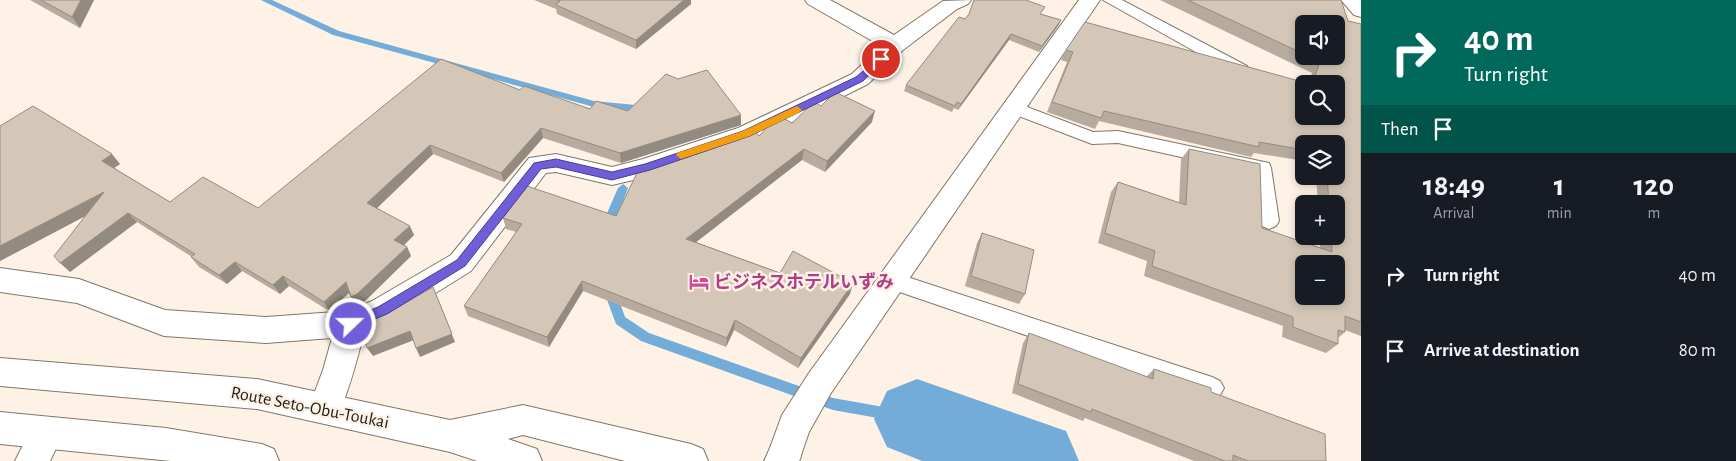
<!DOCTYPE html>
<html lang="en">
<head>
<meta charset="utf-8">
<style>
  body { margin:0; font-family:"Alegreya Sans","Noto Sans JP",sans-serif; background:#242831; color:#f1f3f6; height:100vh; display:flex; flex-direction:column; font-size:19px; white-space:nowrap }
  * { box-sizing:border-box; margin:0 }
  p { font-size:16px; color:#9ea1a6 }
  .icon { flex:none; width:28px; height:28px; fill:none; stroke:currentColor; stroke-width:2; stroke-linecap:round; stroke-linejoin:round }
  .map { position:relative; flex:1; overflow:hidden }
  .side { display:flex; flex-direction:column; background:#171b24; width:375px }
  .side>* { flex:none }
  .top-card { background:#00695c; color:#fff; overflow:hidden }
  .buttons { position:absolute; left:1295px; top:15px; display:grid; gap:10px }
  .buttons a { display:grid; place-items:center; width:50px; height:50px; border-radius:8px; background:#171b24; box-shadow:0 2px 8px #0003; font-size:25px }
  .pin { position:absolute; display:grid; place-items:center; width:42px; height:42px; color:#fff; margin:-21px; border:2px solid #fff; border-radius:50%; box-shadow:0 1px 5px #0007 }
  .me { position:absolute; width:55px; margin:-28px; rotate:68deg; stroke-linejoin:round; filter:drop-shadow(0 0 4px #0008) }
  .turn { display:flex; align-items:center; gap:18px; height:105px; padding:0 20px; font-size:22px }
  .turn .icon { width:65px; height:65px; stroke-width:2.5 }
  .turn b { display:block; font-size:35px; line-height:42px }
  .then { display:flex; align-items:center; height:48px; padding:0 20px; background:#0003; gap:10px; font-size:19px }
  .eta { display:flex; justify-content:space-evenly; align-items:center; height:85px; text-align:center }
  .eta b { font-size:30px; font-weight:700; line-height:35px }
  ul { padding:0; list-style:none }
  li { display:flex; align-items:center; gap:15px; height:75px; padding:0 20px }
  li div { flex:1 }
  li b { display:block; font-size:19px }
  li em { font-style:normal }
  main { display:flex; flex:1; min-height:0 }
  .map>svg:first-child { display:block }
</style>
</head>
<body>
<main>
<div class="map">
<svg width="1361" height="461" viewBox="0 0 1361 461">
  <rect width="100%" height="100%" fill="#fef2e6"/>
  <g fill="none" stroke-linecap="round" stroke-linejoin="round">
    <!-- stream -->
    <g fill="#73acd9" fill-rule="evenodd">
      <polygon points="261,0 272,0 339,31 594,101 646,106 651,109 646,112 594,107 333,35"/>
      <polygon points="623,184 628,188 613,227 611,230 603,230 601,227 618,188"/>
      <polygon points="609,284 613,286 615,289 625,317 649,333 833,398 917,413 922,415 924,419 922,423 917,425 833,410 641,341 616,324 603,289 605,286"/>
    </g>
    <!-- river -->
    <polygon fill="#73acd9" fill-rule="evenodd" points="917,379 1066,431 1079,461 922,461 887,447 874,419 887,391"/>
    <defs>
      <g id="service">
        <polygon points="1103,0 1122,0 1247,66 1249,70 1247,74 1235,74"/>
        <polygon points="1014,102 1093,132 1118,131 1269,163 1271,168 1279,221 1276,226 1269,229 1262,226 1259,221 1253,173 1118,143 1092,144 1008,112 1005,108 1008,104"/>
        <polygon points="892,272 1212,377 1220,381 1224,388 1220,395 1212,399 885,287 881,281 885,275"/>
      </g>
      <g id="minor">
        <path d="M805 0H830L894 35 943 1 971 0 968 4 957 9 903 50 868 84 756 140 655 175 612 185 556 172 546 173 471 271 394 319 364 332C357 361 349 390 337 418L325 422 313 418 309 407 323 370 332 338 266 343 164 336 77 303 0 292V268L79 279 165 310 266 317 349 311 372 301 451 255 529 158 556 154 612 167 643 159 738 128 852 74 881 46 808 4Z"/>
        <polygon points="1079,0 1100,0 831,393 809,432 799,461 769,461 767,456 782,415 809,373"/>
        <polygon points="1341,0 1361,0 1361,17 1354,15"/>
        <polygon points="46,418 58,423 63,434 50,461 15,461 34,423"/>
      </g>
      <g id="primary">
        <polygon points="0,358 257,379 450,420 523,405 691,444 703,449 708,461 625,461 523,435 508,439 537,449 542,461 477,461 450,452 257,409 0,386"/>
        <polygon points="0,412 166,428 262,444 274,449 279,461 171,461 0,444"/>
        <polygon points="784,440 796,444 801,456 799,461 764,461 772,444"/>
      </g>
    </defs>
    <!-- service casing -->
    <use href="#service" stroke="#827668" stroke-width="2"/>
    <!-- minor casing -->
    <use href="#minor" stroke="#827668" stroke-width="2"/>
    <!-- primary casing -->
    <use href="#primary" stroke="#827668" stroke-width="2"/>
    <!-- service -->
    <use href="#service" fill="#fff" fill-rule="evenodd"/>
    <!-- minor -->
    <use href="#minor" fill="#fff" fill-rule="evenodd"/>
    <!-- primary -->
    <use href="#primary" fill="#fff" fill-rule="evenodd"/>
  </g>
  <!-- wall -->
  <g fill="#b6ab9d" fill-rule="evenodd">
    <polygon points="30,0 94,0 80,28"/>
    <polygon points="534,0 691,0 691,4 636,49 557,14 556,9"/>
    <path d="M1160 0H1341L1348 21 1361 24V336L1345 330V332L1338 338V344L1326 353 1282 337 1283 326 1144 276 1147 261 1098 243 1111 192 1118 182 1179 203 1181 159 1189 149 1262 228 1320 248V236H1336V204H1318L1316 176H1336V144H1304V161L1254 153 1251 157 1099 121 1095 129 1047 112 1067 62 1061 60 1066 50 1308 83 1312 73ZM1304 24 1336 56H1304ZM1304 84H1336L1304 116Z"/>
    <polygon points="1041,14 1061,20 1058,26 1039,52 1009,40 958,110 954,108 952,112 904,91 906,85"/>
    <polygon points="520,90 590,109 628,111 741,125 621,163 543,138 504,182 433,154 377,208 414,235 404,245 407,247 411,256 363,303 356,306 349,293 329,311 289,286 280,294 242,271 227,284 199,267 191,257 192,257 137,222 70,272 85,216 0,261 0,126 120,164 114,168 170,202 258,208"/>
    <polygon points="821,106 872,122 825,172 802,160 696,242 780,273 853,283 850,294 798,368 734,330 726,347 583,291 549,347 468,316 464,306 516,232 506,229 503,218 616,216 759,136 792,123"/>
    <polygon points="982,233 1025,294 1019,304 965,286 977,243"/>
    <polygon points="1029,333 1146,377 1154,369 1211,392 1326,461 1194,461 1085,418 1083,421 1012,393 1023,343"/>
  </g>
  <!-- shaded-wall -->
  <g fill="#948b80">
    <polygon points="81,0 94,0 80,28 72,17"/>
    <polygon points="684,0 691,0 691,4 636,49 636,40"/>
    <polygon points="1061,20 1058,26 1039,52 1042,46"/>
    <polygon points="1011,34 1009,40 958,110 961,104"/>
    <polygon points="875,111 872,122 825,172 827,161"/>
    <polygon points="741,115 741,125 621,163 620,153"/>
    <polygon points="541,128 543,138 504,182 501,173"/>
    <polygon points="430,145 433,154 372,213 367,203"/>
    <polygon points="804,149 802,160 686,250 686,239"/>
    <polygon points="112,154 120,164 111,170 102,161"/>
    <polygon points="104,192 112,202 0,261 0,246"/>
    <polygon points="128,213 137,222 70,272 60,263"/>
    <polygon points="410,226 414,235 399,250 394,240"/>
    <polygon points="407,247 411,256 363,303 356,306 351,297"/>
    <polygon points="235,262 242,271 227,284 219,275"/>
    <polygon points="283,276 289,286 280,294 273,285"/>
    <polygon points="582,281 583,291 549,347 547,337"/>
    <polygon points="346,282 351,291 329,311 324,302"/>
    <polygon points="853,283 850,294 798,368 801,358"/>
    <polygon points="433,287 455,342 420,357 416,348"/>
    <polygon points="735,320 734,330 726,347 727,338"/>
    <polygon points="410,331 414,340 373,356 367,348"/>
  </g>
  <!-- building -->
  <g fill="#d4c7b7" stroke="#948b80" fill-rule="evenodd">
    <polygon points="41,0 81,0 72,17"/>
    <polygon points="557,0 684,0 636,40 556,5 560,1"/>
    <polygon points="974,0 1026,0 1045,7 1040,14 1061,20 1042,46 1011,34 961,104 957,102 955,106 906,85 959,17 965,19 969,14"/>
    <path d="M1188 0H1341L1348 21 1361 24V322L1345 316V332L1338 330V344L1293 327V317L1152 266 1155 251 1105 233 1118 182 1186 205 1189 149 1260 164 1262 228 1332 252 1331 236H1336V204H1329L1327 176H1336V144H1304V150L1259 142V147L1104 111 1101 118 1052 102 1073 52 1066 50 1085 22 1310 84H1304V116H1336V84H1312L1320 62 1307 56H1336V24H1304V54ZM1304 264H1336V296H1304Z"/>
    <polygon points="441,59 520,90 524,86 590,109 596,101 628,111 666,74 678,79 707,70 741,115 620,153 541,128 501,173 430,145 367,203 410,226 394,240 407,247 357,294 351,297 346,282 324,302 283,276 273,285 235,262 219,275 191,257 195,254 128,213 60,263 54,256 104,192 0,246 0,126 33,106 112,154 102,161 170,202 203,177 258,208"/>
    <polygon points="835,92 875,111 827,161 804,149 686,239 780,273 793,251 853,283 801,358 735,320 727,338 582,281 547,337 464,306 522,224 503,218 527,186 616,216 639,169 755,131 759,136 769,125 783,118 792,123 812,104 815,102 821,106"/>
    <polygon points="982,233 1034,250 1025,294 971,276"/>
    <polygon points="433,287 452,334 416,348 410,331 367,348 360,325 390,312"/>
    <polygon points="1029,333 1153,379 1154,369 1211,388 1211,392 1325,434 1326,461 1248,461 1233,455 1233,461 1225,461 1092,409 1091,412 1018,384"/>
  </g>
  <!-- route -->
  <polygon fill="#6f5ed8" stroke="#483d8c" points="881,56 886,59 884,61 863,81 750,136 650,170 612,180 556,167 541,169 465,266 387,314 351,329 346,328 344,324 346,320 378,307 457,260 534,163 556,159 612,172 645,164 743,131 856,77"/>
  <!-- slow -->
  <polygon fill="#f59e0b" points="797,106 802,110 800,112 750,136 681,159 676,155 677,153 743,131"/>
  <!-- icons -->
  <defs>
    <symbol id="hotel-bare" viewBox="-9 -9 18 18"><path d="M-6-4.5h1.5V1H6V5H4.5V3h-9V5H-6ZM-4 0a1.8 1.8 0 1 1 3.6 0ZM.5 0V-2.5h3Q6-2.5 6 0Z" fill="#d1479c" stroke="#fef2e6" stroke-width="2.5" paint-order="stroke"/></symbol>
  </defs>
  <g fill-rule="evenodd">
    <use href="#hotel-bare" x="685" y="268" width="28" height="28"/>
  </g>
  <g text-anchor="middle" stroke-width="5" stroke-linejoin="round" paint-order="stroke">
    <!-- hotel labels -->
    <g font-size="18" font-weight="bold" fill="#b23c85" stroke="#fef2e6" text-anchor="start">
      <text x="714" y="288">ビジネスホテルいずみ</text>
    </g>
    <!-- street labels -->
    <g font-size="18" fill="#221d17" stroke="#fef2e6">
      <text transform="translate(310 407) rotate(11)" y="6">Route Seto-Obu-Toukai</text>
    </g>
  </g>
</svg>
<div class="buttons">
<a><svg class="icon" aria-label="sound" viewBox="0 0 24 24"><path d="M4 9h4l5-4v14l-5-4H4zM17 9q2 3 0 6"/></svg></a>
<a><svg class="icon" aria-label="search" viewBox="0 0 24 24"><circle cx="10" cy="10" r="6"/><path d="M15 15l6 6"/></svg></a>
<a><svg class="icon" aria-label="layers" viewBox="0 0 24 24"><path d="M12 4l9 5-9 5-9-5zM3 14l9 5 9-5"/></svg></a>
<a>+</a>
<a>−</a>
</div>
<div class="pin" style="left:881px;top:59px;background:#d93025"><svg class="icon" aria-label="arrive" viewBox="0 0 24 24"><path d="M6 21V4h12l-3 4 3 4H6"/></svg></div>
<svg class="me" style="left:351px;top:324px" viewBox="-20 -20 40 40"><circle r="17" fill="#6f5ed8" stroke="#fff" stroke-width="3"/><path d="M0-11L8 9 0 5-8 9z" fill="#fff"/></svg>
</div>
<section class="side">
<div class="top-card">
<div class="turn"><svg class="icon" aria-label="right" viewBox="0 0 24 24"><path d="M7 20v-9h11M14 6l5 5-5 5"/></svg><div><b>40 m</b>Turn right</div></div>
<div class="then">Then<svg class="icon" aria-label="arrive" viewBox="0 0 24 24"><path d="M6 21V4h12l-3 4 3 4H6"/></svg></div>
</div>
<div class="eta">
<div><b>18:49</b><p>Arrival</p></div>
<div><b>1</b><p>min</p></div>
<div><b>120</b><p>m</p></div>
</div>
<ul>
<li><svg class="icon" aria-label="right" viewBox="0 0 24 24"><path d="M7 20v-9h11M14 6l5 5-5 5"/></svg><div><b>Turn right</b></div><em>40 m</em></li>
<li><svg class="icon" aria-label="arrive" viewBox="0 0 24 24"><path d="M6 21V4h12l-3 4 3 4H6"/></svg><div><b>Arrive at destination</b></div><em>80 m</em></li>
</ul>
</section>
</main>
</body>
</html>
